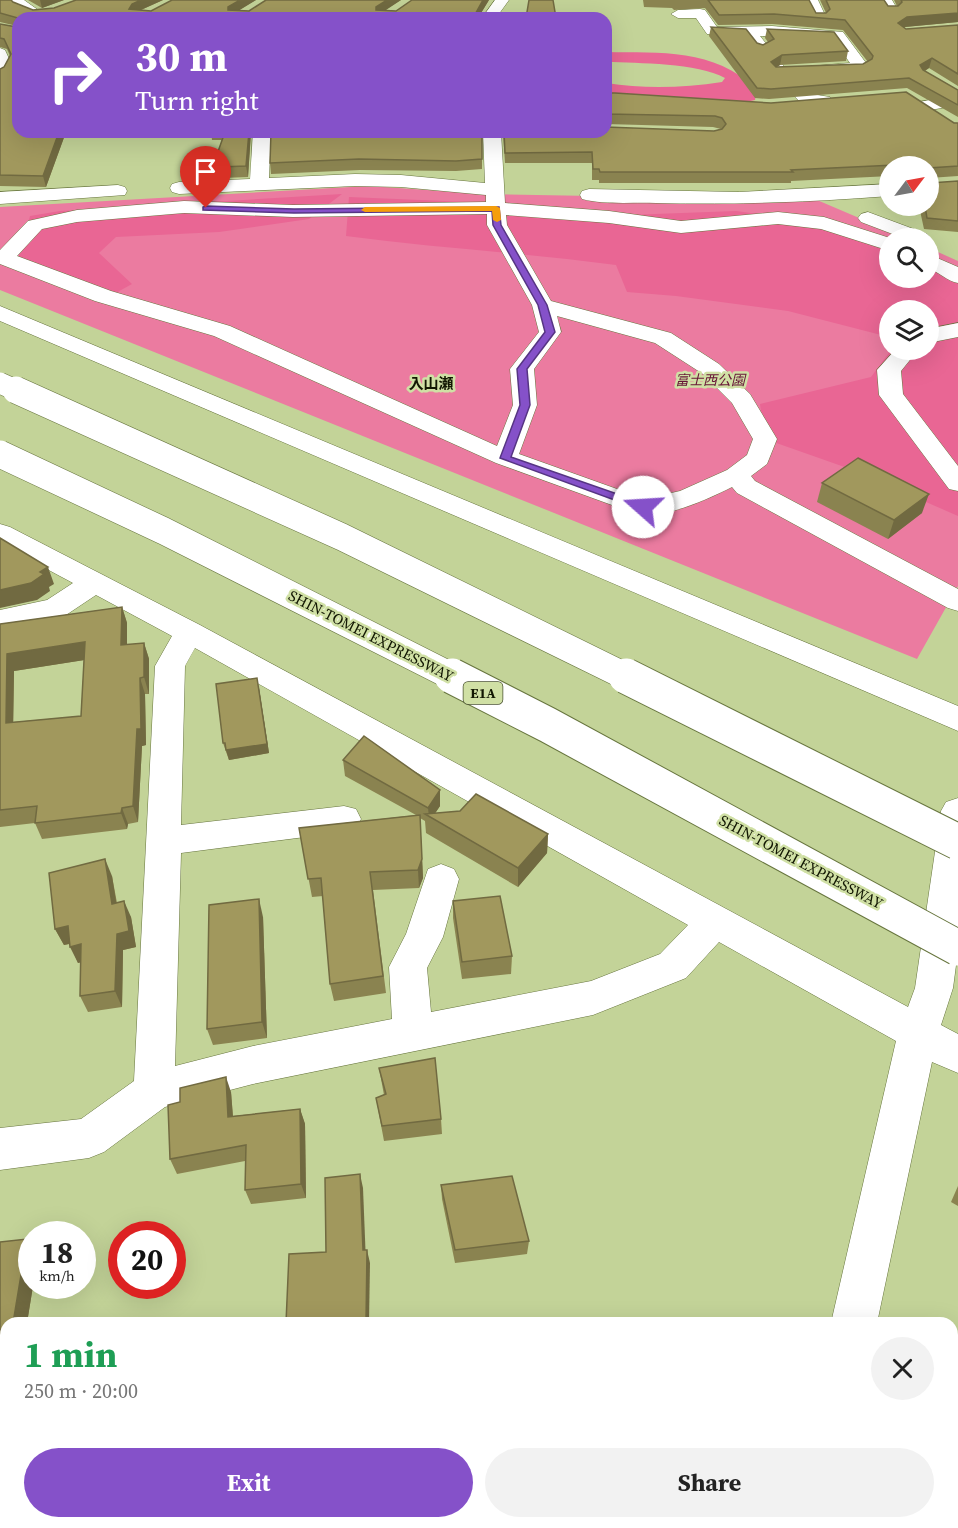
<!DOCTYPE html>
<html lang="en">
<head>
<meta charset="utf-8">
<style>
  body { margin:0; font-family:"Source Serif 4","Noto Sans JP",serif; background:#f2f2f2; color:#222; height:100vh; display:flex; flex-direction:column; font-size:22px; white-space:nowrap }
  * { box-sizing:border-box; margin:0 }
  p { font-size:20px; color:#767676 }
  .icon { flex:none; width:33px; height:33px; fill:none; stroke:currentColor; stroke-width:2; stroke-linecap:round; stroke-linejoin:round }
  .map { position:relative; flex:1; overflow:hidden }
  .details { position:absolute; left:0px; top:1317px; width:958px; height:212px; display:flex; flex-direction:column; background:#fff; border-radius:18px 18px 0 0; box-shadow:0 6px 24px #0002 }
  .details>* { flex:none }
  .top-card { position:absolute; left:12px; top:12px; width:600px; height:126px; border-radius:18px; box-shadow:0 6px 24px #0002; background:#8551c9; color:#fff; overflow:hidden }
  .needle { width:39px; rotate:58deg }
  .buttons { position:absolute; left:879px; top:156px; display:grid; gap:12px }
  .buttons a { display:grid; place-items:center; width:60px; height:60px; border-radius:50%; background:#fff; box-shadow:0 6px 24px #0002; font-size:30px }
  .speed { position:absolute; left:18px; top:1221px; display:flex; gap:12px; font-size:30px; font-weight:700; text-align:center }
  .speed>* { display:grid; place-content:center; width:78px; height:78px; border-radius:50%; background:#fff; box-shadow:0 6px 24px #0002; line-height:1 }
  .speed small { font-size:15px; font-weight:400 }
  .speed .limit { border:9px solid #d22; background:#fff; color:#111 }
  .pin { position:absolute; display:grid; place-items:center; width:51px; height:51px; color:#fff; margin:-62px -26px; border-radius:50% 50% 50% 0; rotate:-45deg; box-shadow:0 0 6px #0007 }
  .pin .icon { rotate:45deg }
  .me { position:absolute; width:66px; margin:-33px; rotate:289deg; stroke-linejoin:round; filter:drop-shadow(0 0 4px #0008) }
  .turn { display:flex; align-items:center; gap:21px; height:126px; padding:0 24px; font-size:27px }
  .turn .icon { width:78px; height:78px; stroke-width:2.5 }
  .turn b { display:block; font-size:42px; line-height:51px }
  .round { display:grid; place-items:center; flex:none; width:63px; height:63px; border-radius:32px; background:#f2f2f2 }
  .headline { display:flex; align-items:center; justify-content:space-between; height:102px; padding:0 24px }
  h1 { font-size:36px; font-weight:700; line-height:45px; color:#1e9e55 }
  .button { display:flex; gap:12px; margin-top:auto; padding:12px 24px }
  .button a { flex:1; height:69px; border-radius:36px; background:#8551c9; color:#fff; font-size:24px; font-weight:700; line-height:69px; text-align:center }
  .button a+a { background:#f2f2f2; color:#222 }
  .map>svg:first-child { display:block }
</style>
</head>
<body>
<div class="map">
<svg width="958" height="1528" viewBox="0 0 958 1528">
  <rect width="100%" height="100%" fill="#c3d398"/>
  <!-- green -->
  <path fill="#eb7ba0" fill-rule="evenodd" d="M368 186 486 194 817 200 906 238H890V278H928L929 248 958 261V586L917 659 0 290V207ZM890 310H928V350H890Z"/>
  <!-- forest -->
  <g fill="#e96694">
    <path d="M606 52C661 53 713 48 757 89L755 100 742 103 606 93V83C644 89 683 88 722 82L725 78C697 63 639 63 606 62Z"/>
    <polygon points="342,194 309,219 219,232 116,237 99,253 132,284 103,300 17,262 30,216 60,211"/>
    <path d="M349 197 516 204 628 215 736 211 844 225 889 246 890 278H928L929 265 958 279V516L853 470 765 439 760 404 871 377 891 350H928V310H890L889 337 788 311 676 296 627 292 616 265C526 253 436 248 346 236Z"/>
  </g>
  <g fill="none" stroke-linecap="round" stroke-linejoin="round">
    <defs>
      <g id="minor">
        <polygon points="7,0 24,0 48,17 33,18"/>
        <polygon points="495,0 509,0 496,18 482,18"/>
        <polygon points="804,0 818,0 826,17 824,20 814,20"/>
        <polygon points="878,0 892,0 898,10 896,13 886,13"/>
        <polygon points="700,9 705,10 717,27 772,26 843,32 869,67 861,72 814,72 812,69 814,66 850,63 833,39 760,36 786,69 811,94 830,97 832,101 824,106 800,102 774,75 746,36 707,34 696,18 678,18 671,14 678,10"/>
        <polygon points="0,48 5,50 12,65 6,75 0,77"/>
        <polygon points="958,95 958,105 925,111 917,106 919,102"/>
        <path d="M253 132H271L269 178 355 174 401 175 485 183 483 132H501L505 203 609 211 681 221 778 212 824 217 890 238V251L821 229 778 224 681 233 609 223 506 215 507 225 551 301 671 333 719 364 750 394 777 439 767 464 751 476 755 481 958 589V611L948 608 737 493 732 487C706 500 663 520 634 513L496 463 214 336 95 301 0 264V250L28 221 77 210 184 201 293 205 486 202V195L401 187 355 186 179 194 172 192 170 188 172 184 179 182 250 179ZM184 213 293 217 487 214V225L532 305 539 332 510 369 513 405 497 446 230 326 111 291 17 256 42 229 77 222ZM557 316 655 343 703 374 732 403 753 439 747 455 727 470 680 491 645 499 519 454 537 405 534 369 561 332Z"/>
        <path d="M890 184V196C812 202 734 205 656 203 632 202 605 205 582 199L580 195 582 191 589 189 739 192Z"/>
        <polygon points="118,185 125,187 127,191 125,195 0,204 0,192"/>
        <polygon points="868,212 927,234 930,238 928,240 903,238 861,222 858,218 861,214"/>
        <path d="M928 254 958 267V283C947 281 939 272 928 268Z"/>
        <polygon points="0,306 958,706 958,731 0,321"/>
        <polygon points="958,323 958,337 928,343 928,329"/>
        <polygon points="895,350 918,350 901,371 903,394 958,466 958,491 949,489 879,395 877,370"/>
        <path d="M0 524 10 527 200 625 908 1007 915 988 941 811 946 802 958 798V950L953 988 941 1025 958 1034V1073L932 1062 877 1323H831L896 1041 719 942 686 978 593 1015 253 1084 165 1107 104 1152 89 1158 0 1170V1128L81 1119 134 1081 155 666 172 636 96 595 66 615 0 630V610L47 600 73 583 0 544ZM195 648 688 925 660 954 591 981 431 1012 427 968 443 937 459 879 454 869 441 864 428 869 406 934 389 967 392 1019 253 1046 175 1066 181 853 344 832 356 829 361 819 356 809 344 806 181 825 185 666Z"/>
        <polygon points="787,1522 839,1522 838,1528 786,1528"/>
      </g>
    </defs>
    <!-- minor casing -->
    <use href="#minor" stroke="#67753e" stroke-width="1"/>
    <!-- minor -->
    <use href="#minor" fill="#fff" fill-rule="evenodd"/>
    <defs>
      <polyline id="highway-bridge-far2" points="0,383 20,392"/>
      <g id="highway-bridge-far1">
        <polyline points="16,390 342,537 629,678"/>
        <polyline points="0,454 164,531 455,678"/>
      </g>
      <g id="highway-bridge">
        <polyline points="452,676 548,725 958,948"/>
        <polyline points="626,676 958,842"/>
      </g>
    </defs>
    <!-- highway-bridge-far2 casing -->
    <use href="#highway-bridge-far2" stroke="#67753e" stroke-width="22" stroke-linecap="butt"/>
    <!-- highway-bridge-far1 casing -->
    <use href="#highway-bridge-far1" stroke="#67753e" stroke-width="28" stroke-linecap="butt"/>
    <!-- highway-bridge casing -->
    <use href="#highway-bridge" stroke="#67753e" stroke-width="37" stroke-linecap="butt"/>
    <!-- highway-bridge-far2 -->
    <use href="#highway-bridge-far2" stroke="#fff" stroke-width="21"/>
    <!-- highway-bridge-far1 -->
    <use href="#highway-bridge-far1" stroke="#fff" stroke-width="27"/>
    <!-- highway-bridge -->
    <use href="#highway-bridge" stroke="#fff" stroke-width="35"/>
  </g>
  <!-- wall -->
  <g fill="#8a8350" fill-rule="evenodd">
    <polygon points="0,0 13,2 33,10 54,8 76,0 163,0 141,10 151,11 256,0 239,10 249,11 266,0 401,0 385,10 396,11 412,0 489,0 478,18 18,18 18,132 66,132 46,187 0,186 0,69 4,67 10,56 7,49 0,47 0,24 17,27 17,26 0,22"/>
    <polygon points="28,0 64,0 42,8"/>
    <polygon points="643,0 809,0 816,13 826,13 820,0 884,0 888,6 897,6 894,0 958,0 958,22 904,27 906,29 958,25 958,86 929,68 925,71 958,90 958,117 907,88 769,99 755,98 709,36 711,27 763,45 768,42 765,38 767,29 848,51 846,61 780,65 776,67 863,64 868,62 843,30 772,24 718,25 705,8 674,10 672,8 644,7"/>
    <polygon points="606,93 958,123 958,176 929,178 930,183 958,181 958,232 924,229 919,206 928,206 928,166 890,166 890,176 791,181 791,183 599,183 599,180 592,180 592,163 505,163 503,132 714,131 721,129 713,127 606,124"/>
    <polygon points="211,132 251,132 248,177 222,178 221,171 216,171 215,160 222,140 212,140"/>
    <polygon points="482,132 482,169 456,171 360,170 271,174 270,163"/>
    <polygon points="822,483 922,513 888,539 817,502"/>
    <path d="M122 607 127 623V645L144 643 149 659V694H145L146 745 142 746 138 822 128 824 127 829 42 839 35 823 0 827V624ZM84 660 81 716 13 722 14 671Z"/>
    <polygon points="259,688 269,753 229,760 223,743"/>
    <polygon points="343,760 440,790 440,806 435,813 548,834 547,853 518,887 426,833 425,821 420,818 423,878 419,888 373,890 386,993 334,1001 330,984 323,896 312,897 299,828 416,815 345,776"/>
    <polygon points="112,876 117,903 131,917 136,947 123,950 122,1007 88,1012 80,996 81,962 78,963 70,944 64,945 55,929"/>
    <polygon points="453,901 512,956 511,974 462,979 453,918"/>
    <polygon points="263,917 267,1038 213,1045 207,1029"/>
    <polygon points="379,1068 441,1119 442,1134 384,1141 376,1098 384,1095"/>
    <polygon points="231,1092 233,1116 300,1109 305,1124 306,1198 251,1204 245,1190 245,1161 177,1174 170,1159 180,1102"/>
    <polygon points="441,1185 529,1241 527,1254 455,1263 442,1199"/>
    <polygon points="958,1186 958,1206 951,1202"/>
    <polygon points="27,1239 32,1245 32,1286 33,1286 27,1323 6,1323 6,1342 0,1343 0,1242"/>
  </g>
  <!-- shaded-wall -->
  <g fill="#716a41">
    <polygon points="40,0 64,0 42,8"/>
    <polygon points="141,0 163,0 134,13 129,9 132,4"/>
    <polygon points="240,0 256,0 230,16 228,10 228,7"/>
    <polygon points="387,0 401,0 377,16 376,18 376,7"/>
    <polygon points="483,0 489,0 478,18 473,18"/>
    <polygon points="958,13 958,22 905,27 896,32 898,23 907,17"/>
    <polygon points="782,55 780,65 770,72 771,62"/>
    <polygon points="932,58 929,68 918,75 920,65"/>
    <polygon points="59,132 66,132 46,187 43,176"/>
    <polygon points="249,132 251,132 248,177 246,166"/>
    <polygon points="929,494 922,513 888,539 894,520"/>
    <polygon points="48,567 54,584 49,587 50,591 37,600 0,608 0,590 40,572"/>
    <polygon points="122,607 127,623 127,662 121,645"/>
    <polygon points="85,642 91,659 14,671 13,739 6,723 7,654"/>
    <polygon points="144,643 149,659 149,694 144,677"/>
    <polygon points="140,678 145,694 146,745 142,746 138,822 133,806"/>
    <polygon points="259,688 269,753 229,760 226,750"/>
    <polygon points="440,790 440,806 432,818 429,817 428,808"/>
    <polygon points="122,808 128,824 127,829 121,813"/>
    <polygon points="420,815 423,878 419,888 418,870"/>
    <polygon points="548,834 547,853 518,887 518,868"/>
    <polygon points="105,859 112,876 119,920 112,904"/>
    <polygon points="259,899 263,917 267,1038 262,1022"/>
    <polygon points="124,901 131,917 136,947 123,950 122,1007 115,991 117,934"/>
    <polygon points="68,926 76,942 64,945 55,929"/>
    <polygon points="81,944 89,960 78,963 70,947"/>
    <polygon points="226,1077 231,1092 234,1132 228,1117"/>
    <polygon points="300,1109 305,1124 306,1198 301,1184"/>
    <polygon points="360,1174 363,1188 366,1263 363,1250"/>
    <polygon points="27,1239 32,1245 32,1286 33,1286 27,1323 13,1323"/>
    <polygon points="367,1250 370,1263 369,1323 366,1323"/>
    <polygon points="9,1522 25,1522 23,1528 7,1528"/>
    <polygon points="173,1522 184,1522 182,1528 174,1528 172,1526"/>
  </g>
  <!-- building -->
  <g fill="#a1985d" stroke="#716a41" stroke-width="1.5" fill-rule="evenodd">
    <polygon points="0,0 11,0 13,2 33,10 54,8 76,0 141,0 132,4 129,9 151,11 172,0 240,0 228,7 228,10 249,11 266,0 387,0 376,7 376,10 396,11 412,0 483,0 473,18 18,18 18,132 59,132 43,176 0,175 0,69 4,67 11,54 4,39 0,38 0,24 17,27 18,18 0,13"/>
    <polygon points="529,0 553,0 556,18 526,18"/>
    <polygon points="708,0 809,0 816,13 826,13 830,9 826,0 884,0 888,6 898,6 902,2 901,0 958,0 958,13 907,17 898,23 906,29 958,25 958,74 932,58 920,65 923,70 958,90 958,105 909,78 771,89 757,88 711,27 746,29 757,43 763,45 774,39 767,29 834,32 848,51 782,55 771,62 776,67 863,64 872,59 873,56 845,20 774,14 719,15"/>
    <polygon points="906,92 954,123 958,123 958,166 929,168 930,183 958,181 958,221 927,218 925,206 928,206 928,166 917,166 916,164 791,170 793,172 600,172 599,169 593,169 592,152 505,153 504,132 606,132 606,127 714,131 722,129 726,124 722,118 715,116 606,114 606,93 615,93 771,103"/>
    <polygon points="225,132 249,132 246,166 220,167 221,160 215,160"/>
    <polygon points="271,132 482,132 482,159 456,161 359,159 270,163"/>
    <polygon points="858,458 929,494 894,520 822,483"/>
    <polygon points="0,538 48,567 40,572 44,574 31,583 0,590"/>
    <path d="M122 607 121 645 144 643V677L140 678 141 729H137L133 806 122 808 121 813 35 823 37 806 0 810V624ZM85 642 81 716 6 723 7 654Z"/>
    <polygon points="257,678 267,744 226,750 225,743 223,743 216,684"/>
    <polygon points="364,736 440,790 428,808 343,760"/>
    <polygon points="476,794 548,834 518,868 425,814 460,811"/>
    <polygon points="420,815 422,859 418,870 370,872 383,976 330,984 321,878 308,879 299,828"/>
    <polygon points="105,859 112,904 124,901 129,931 117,934 115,991 80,996 81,944 70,947 68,926 55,929 49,873"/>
    <polygon points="500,896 512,956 462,962 453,901"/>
    <polygon points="259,899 262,1022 207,1029 209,905"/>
    <polygon points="435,1058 441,1119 382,1126 376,1098 386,1094 379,1068"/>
    <polygon points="226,1077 228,1117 300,1109 301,1184 245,1190 246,1145 170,1159 168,1105 180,1102 180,1088"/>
    <polygon points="360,1174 363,1250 367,1250 366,1323 286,1323 289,1254 326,1252 325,1178"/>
    <polygon points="512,1176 529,1241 455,1250 441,1185"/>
    <polygon points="27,1239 13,1323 6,1323 6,1330 0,1330 0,1242"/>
    <polygon points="0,1431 6,1431 6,1522 9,1522 7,1528 0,1528"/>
    <polygon points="69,1522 173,1522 172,1526 179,1528 68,1528"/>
  </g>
  <!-- route -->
  <polygon fill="#8551c9" stroke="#563583" stroke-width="1.5" points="206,206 294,209 499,207 501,225 547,305 555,332 527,369 530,405 511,457 646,504 646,509 639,509 500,458 520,405 517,369 545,332 538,305 493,225 492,211 294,213 203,210 203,207"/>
  <!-- slow -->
  <polygon fill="#f59e0b" points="496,206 500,208 501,220 497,222 493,220 492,211 365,212 361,210 365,207"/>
  <g text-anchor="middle" stroke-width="5" stroke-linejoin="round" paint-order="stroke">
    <!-- far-park labels -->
    <g font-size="14" font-style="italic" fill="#651235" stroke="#d0e0a5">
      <text x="710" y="385">富士西公園</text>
    </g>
    <!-- shield labels -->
    <rect fill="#d0e0a5" stroke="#4b5333" stroke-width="1.5" x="463.5" y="682" width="39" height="22" rx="4.5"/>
    <g font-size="14" font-weight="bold" fill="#121702">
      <text x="483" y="698">E1A</text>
    </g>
    <!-- far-quarter labels -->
    <g font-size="15" font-weight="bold" fill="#121702" stroke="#d0e0a5">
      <text x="431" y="389">入山瀬</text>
    </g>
    <!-- street labels -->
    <g font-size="15" fill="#121702" stroke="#d0e0a5">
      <text transform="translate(371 636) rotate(27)" y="5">SHIN-TOMEI EXPRESSWAY</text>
      <text transform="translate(801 862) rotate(28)" y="5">SHIN-TOMEI EXPRESSWAY</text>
    </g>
  </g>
</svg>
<div class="buttons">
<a><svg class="needle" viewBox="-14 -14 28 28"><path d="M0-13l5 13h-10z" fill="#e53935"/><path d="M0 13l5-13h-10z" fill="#767676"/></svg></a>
<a><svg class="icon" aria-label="search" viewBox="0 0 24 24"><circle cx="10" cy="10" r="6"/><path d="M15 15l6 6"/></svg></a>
<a><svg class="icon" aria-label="layers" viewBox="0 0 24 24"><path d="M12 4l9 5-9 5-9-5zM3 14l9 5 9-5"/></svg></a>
</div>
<div class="speed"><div>18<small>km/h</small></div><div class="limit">20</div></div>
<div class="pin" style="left:206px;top:208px;background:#d93025"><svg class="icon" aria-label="arrive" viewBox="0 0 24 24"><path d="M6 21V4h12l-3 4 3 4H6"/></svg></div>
<svg class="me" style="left:643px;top:507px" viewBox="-20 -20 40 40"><circle r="19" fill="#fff"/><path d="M0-13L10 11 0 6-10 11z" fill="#8551c9"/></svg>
<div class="top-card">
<div class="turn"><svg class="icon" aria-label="right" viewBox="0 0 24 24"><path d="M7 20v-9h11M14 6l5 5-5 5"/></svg><div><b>30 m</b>Turn right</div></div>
</div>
<section class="details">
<div class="headline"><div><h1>1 min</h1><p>250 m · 20:00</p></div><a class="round"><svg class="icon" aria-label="close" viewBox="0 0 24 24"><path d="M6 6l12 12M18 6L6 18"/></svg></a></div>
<div class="button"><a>Exit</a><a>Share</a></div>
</section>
</div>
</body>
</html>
